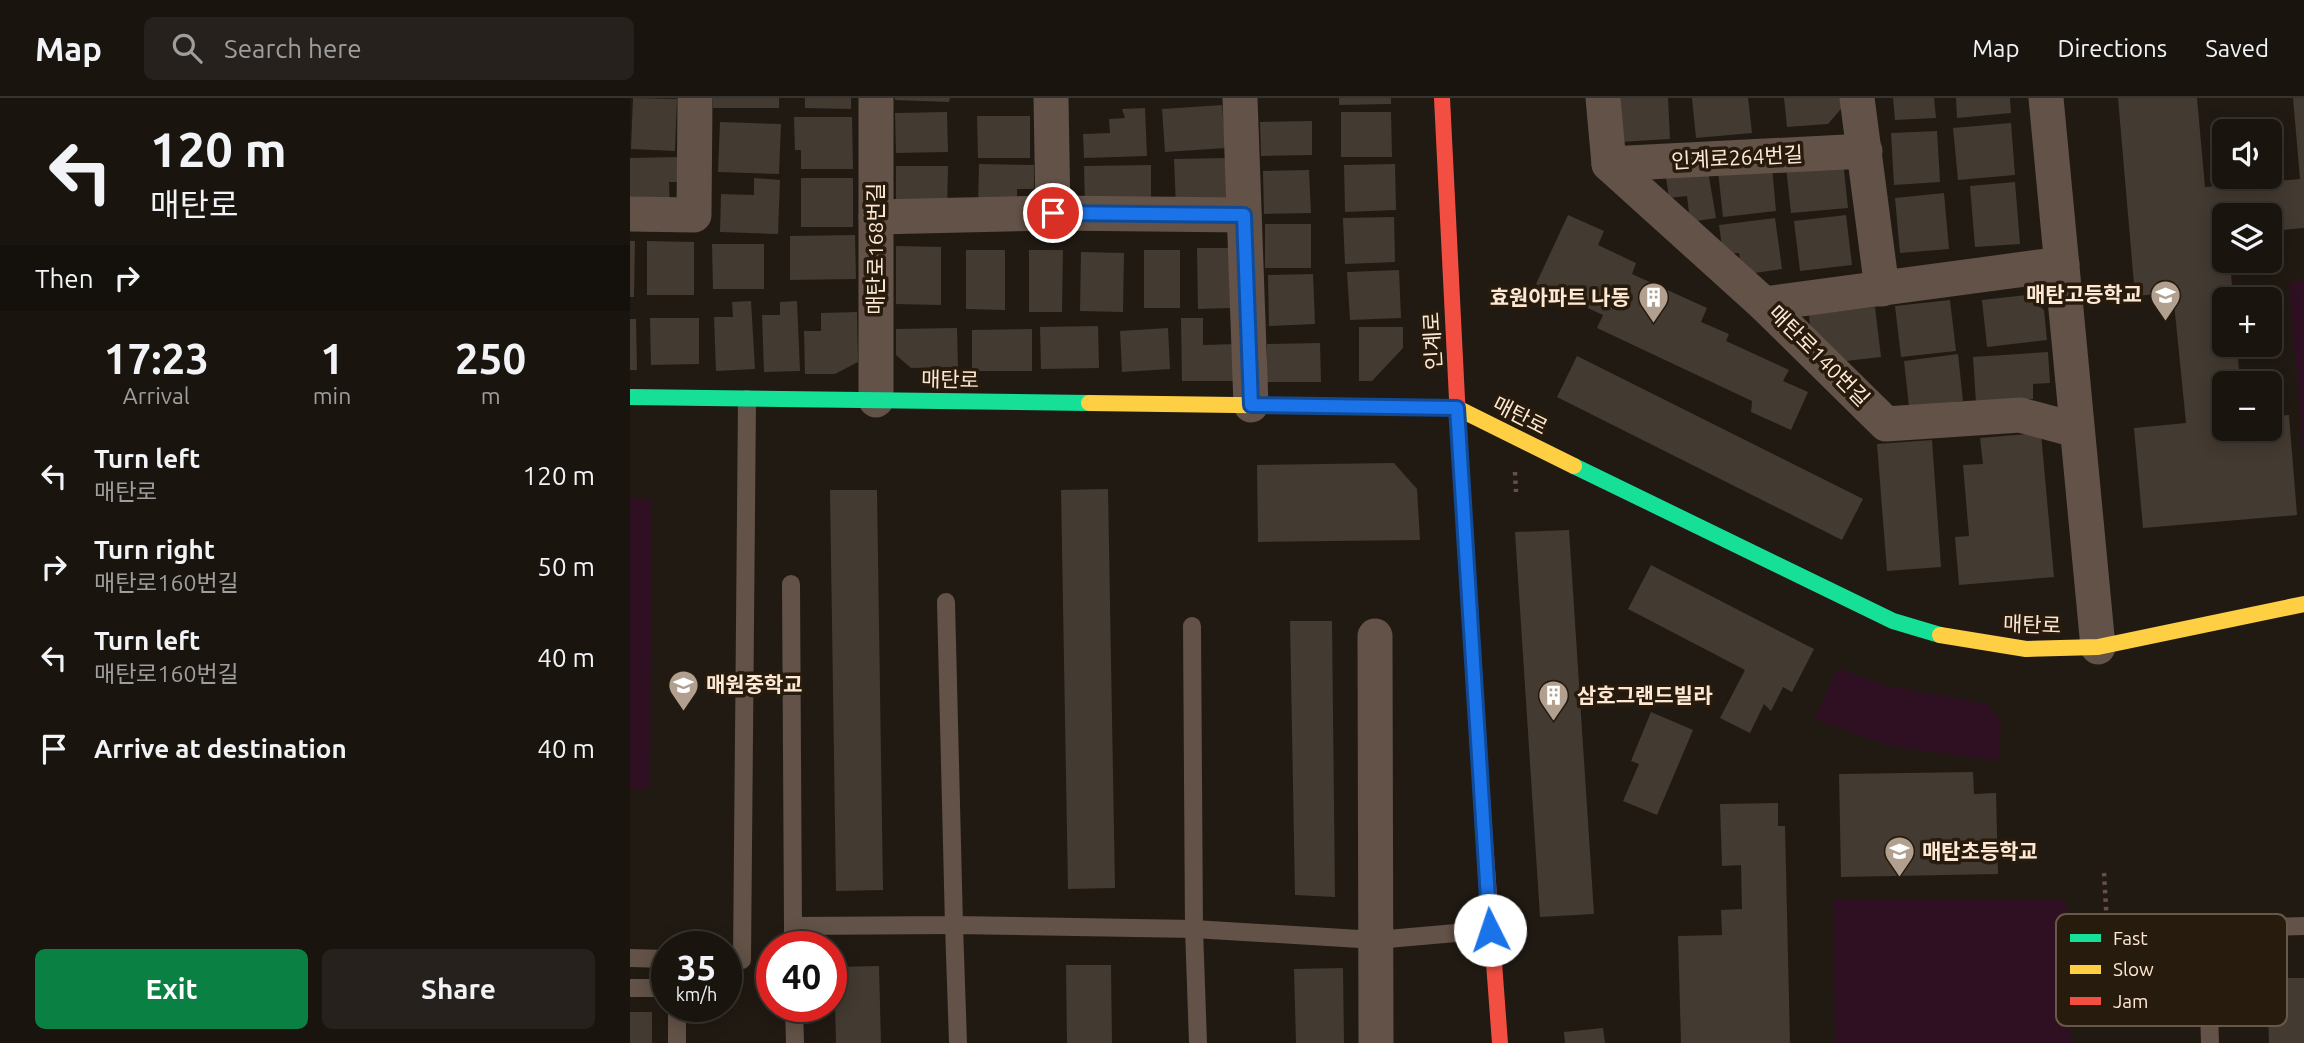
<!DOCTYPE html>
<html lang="en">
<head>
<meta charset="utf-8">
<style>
  body { margin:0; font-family:Ubuntu,"Noto Sans KR",sans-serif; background:#26211c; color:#f1f3f6; height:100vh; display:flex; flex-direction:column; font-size:26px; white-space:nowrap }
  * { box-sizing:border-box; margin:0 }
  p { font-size:23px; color:#9f9e9e }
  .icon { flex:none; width:38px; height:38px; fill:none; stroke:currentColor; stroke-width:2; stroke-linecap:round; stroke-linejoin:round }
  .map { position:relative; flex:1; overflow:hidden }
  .sheet { display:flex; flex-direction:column; background:#19140e; width:630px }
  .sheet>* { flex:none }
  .guide { background:#19140e; color:#f1f3f6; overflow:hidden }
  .fabs { position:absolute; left:1582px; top:21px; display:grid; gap:14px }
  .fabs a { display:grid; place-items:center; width:70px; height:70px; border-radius:10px; background:#19140e; box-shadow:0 4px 18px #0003,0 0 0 2px #37332e; font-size:35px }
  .speed { position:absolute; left:21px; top:833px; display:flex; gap:14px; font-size:35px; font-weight:700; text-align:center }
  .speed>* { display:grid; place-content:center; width:91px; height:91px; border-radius:50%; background:#19140e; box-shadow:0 4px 18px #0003,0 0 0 2px #37332e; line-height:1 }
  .speed small { font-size:18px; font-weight:400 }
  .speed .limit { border:10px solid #d22; background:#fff; color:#111 }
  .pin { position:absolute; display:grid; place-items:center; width:60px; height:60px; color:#fff; margin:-30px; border:4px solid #fff; border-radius:50%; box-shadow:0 2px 7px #0007 }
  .me { position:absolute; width:77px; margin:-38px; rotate:356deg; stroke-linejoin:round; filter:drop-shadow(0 0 5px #0008) }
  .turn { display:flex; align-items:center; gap:24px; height:147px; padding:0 35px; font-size:32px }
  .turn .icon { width:91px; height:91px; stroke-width:2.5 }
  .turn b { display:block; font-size:49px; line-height:60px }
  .then { display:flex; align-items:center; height:66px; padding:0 35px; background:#0003; gap:14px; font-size:26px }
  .eta { display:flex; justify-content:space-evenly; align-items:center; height:119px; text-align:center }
  .eta b { font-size:42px; font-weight:700; line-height:49px }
  .primary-button { display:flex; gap:14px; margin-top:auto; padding:14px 35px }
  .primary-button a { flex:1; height:80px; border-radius:10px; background:#0b8043; color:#fff; font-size:28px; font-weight:700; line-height:80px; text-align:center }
  .primary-button a+a { background:#26211c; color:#f1f3f6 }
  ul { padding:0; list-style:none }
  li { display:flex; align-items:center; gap:21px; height:91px; padding:0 35px }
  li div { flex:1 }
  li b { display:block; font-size:26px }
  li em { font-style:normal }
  header { display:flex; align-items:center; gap:42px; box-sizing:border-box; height:98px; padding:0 35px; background:#19140e; border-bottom:2px solid #37332e }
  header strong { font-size:33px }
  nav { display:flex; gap:38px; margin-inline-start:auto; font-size:24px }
  .search { width:490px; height:63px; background:#26211c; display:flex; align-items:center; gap:18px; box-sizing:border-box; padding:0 24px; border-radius:10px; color:#9f9e9e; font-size:26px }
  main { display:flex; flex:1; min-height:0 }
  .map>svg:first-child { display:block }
</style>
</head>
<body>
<header>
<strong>Map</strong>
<div class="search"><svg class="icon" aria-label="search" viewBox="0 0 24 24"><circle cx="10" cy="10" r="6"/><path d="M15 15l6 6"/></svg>Search here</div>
<nav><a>Map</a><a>Directions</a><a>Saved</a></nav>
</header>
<main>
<section class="sheet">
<div class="guide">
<div class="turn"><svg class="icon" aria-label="left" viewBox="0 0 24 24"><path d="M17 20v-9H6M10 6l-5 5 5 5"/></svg><div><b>120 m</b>매탄로</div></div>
<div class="then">Then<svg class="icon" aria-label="right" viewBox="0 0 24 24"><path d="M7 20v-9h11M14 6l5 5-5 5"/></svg></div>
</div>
<div class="eta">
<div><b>17:23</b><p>Arrival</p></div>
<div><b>1</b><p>min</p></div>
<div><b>250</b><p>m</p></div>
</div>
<ul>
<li><svg class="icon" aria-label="left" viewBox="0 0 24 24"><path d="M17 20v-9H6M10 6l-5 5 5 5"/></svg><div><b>Turn left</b><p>매탄로</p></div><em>120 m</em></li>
<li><svg class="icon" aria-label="right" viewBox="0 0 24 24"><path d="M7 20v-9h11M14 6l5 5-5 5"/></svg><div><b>Turn right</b><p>매탄로160번길</p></div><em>50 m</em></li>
<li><svg class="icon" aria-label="left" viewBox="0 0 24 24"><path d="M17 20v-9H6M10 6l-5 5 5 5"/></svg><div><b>Turn left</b><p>매탄로160번길</p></div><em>40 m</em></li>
<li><svg class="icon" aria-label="arrive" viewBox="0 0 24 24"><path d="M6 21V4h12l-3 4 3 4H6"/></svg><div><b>Arrive at destination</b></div><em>40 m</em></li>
</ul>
<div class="primary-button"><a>Exit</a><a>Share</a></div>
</section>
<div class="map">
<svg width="1674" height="945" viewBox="0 0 1674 945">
  <rect width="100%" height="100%" fill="#211a13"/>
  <!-- green -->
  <g fill="#2f1023">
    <polygon points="1674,182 1674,364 1659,184"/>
    <polygon points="0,400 22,401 20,692 0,692"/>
    <polygon points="1208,570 1257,588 1357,606 1371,624 1368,663 1261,648 1184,621"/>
    <polygon points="1203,802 1436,802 1441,945 1205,945"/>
  </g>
  <!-- building -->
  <g fill="#433a31">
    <polygon points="3,0 47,1 45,53 1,51"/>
    <rect x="83" y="0" width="66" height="10"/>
    <polygon points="175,0 221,0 221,11 175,10"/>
    <polygon points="265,0 320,0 319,4 265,2"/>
    <polygon points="709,0 761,0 761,6 709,7"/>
    <polygon points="987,0 1038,0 1040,41 990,44"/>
    <polygon points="1062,0 1118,0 1122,35 1066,40"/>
    <polygon points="1154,0 1216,0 1216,5 1198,26 1157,29"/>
    <polygon points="1263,0 1304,0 1306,20 1265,22"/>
    <polygon points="1326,0 1380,0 1381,15 1327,20"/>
    <polygon points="1488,0 1567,0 1575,89 1670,81 1663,0 1674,0 1674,130 1640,133 1640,117 1594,117 1594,163 1600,163 1603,201 1594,201 1594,247 1607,247 1610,285 1594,285 1594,331 1640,331 1640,319 1659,317 1667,417 1513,430 1504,330 1556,325 1543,195 1505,198"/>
    <polygon points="592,7 596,50 535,54 532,11"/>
    <polygon points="515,10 517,58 454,60 453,36 480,35 479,21 495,20 492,11"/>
    <polygon points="317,14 318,54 266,55 265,15"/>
    <polygon points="711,14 761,14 762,59 711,59"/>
    <polygon points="347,18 400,18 400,60 348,60"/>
    <polygon points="164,19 222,19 223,71 171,71 171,52 165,52"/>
    <polygon points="682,23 682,57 631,58 630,24"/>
    <polygon points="90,24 151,26 149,76 88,74"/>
    <polygon points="1381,25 1385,77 1328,82 1323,30"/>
    <polygon points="1307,33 1310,84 1264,87 1261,35"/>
    <polygon points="48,59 49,84 39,84 40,111 0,111 0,60"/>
    <polygon points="597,60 598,100 546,110 544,61"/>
    <polygon points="1213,63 1218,110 1161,115 1156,69"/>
    <polygon points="349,66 404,67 404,91 387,91 387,100 348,111"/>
    <polygon points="765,66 766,112 715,114 714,67"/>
    <polygon points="521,67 521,106 455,107 454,68"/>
    <polygon points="266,68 318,68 317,112 266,111"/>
    <polygon points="1142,68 1146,113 1093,119 1088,73"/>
    <polygon points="679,72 681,115 634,116 633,73"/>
    <polygon points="1078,73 1086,120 1060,124 1057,98 1039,100 1036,79"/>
    <polygon points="124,80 150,82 148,136 90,134 91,96 124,97"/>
    <rect x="171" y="80" width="52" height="49"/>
    <polygon points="1385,84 1390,146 1345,149 1340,88"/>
    <polygon points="1314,95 1319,151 1270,155 1265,100"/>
    <polygon points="938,117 974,133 968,147 1006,165 1002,176 1077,210 1071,224 1099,236 1096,243 1159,272 1153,283 1178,294 1161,332 1121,314 1122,303 967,230 973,217 906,186"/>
    <polygon points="1216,117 1222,167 1170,173 1164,123"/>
    <polygon points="764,119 765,164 715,166 713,120"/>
    <polygon points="1145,120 1152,171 1112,177 1109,155 1093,156 1089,127"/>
    <rect x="635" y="126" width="46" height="44"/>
    <polygon points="225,137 226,181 160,182 160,138"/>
    <polygon points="0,143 5,143 4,199 0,199"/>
    <polygon points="17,143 64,144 64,197 17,197"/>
    <polygon points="82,146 134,146 134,191 83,191"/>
    <polygon points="266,148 311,149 311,207 266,206"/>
    <polygon points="567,150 600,150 601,210 568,211"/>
    <polygon points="336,152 375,152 375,212 336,211"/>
    <polygon points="399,152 433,152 432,214 399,214"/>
    <rect x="514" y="152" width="36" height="58"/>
    <polygon points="451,154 494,155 493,214 450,213"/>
    <polygon points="769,172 771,220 720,222 717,174"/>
    <polygon points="683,176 685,226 639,228 638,177"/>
    <polygon points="1397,197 1414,212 1417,242 1357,249 1352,202"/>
    <polygon points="1320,202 1326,253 1271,259 1265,208"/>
    <polygon points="121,203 125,271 86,273 84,219 103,219 102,204"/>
    <polygon points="167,203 170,273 134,274 132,217 150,217 150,204"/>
    <polygon points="1245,209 1251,259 1207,264 1181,236 1179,217"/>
    <polygon points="227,214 228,264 205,276 175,276 174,233 191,233 191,215"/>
    <polygon points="20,220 69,220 69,266 21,267"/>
    <polygon points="551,220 573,220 573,247 607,246 607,283 552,283"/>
    <polygon points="0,221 6,221 7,272 0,272"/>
    <polygon points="468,228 469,270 411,271 410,229"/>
    <polygon points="729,229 773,229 773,250 742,283 729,283"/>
    <polygon points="327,230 328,269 281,270 266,257 266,231"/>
    <polygon points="538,230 540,271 492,274 490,233"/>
    <polygon points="402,231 402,273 342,273 342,232"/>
    <polygon points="690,245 691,284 637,284 637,246"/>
    <polygon points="1418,254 1420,285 1403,286 1403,301 1346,305 1343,259"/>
    <polygon points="1328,256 1333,303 1279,309 1274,263"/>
    <polygon points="947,258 1233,401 1212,442 927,299"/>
    <polygon points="1411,335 1424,479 1329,487 1325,439 1339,438 1333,367 1353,366 1350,340"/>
    <polygon points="1302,342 1311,469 1257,473 1247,346"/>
    <polygon points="764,365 787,391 790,442 628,444 627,367"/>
    <polygon points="478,391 485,790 438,791 431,392"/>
    <polygon points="200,392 247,392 253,792 206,793"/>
    <polygon points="939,432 964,816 910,819 885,434"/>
    <polygon points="1021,467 1184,551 1162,594 1153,589 1141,613 1134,606 1120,635 1090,620 1115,572 998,511"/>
    <polygon points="660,523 702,523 705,799 665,797"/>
    <polygon points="1021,614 1063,632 1027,717 993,703 1009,666 1001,663"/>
    <polygon points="1343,674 1344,696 1366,695 1368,776 1211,779 1209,676"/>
    <polygon points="1148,705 1148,728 1155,728 1160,945 1051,945 1048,838 1092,837 1091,812 1112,811 1111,767 1092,768 1090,706"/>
    <polygon points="436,867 481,867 482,945 437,945"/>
    <polygon points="249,868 251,945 206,945 204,869"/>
    <polygon points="713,870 714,945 666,945 664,871"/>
    <polygon points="1655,880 1674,880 1674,945 1639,945 1638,915 1656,915"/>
    <rect x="0" y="914" width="22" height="31"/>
    <polygon points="973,930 975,945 935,945 934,934"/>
  </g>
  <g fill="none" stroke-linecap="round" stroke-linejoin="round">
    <!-- path -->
    <g stroke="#674d51" stroke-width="4.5" stroke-dasharray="3.5 5" stroke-linecap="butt">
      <polyline points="885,374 886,394"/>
      <polyline points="1474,775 1480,878 1533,875"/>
    </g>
    <!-- lane -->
    <g stroke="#625247" stroke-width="18">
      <polyline points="161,486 163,828 324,827 316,504"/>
      <polyline points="562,528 564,831 568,945"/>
      <polyline points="163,828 163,849"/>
      <polyline points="0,860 37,861"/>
      <polyline points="96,861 112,862 117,301"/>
      <polyline points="0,890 37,890"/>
      <polyline points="164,908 165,945"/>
      <polyline points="47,945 47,908"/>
      <polyline points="328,945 324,827 564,831 746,842 860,832"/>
      <path d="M1580 945C1577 862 1578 828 1674 828"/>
    </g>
    <!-- street -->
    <g stroke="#625247" stroke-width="35">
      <polyline points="246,0 246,302"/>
      <polyline points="421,0 423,115"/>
      <polyline points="610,0 621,307"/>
      <polyline points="973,0 979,66 1134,206 1256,326 1390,317 1446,332"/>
      <polyline points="1227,0 1252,191"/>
      <polyline points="1416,0 1468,549"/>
      <polyline points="979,66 1235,53"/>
      <polyline points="0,116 64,117 65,0"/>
      <polyline points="246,119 423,115 614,117"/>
      <polyline points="1134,206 1432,166"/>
      <polyline points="745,538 746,945"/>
    </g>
    <!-- fast -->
    <g stroke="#16e098" stroke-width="16">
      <polyline points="0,299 459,305"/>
      <polyline points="944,368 1263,523 1310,537"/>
    </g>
    <!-- slow -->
    <g stroke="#ffcf43" stroke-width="16">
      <polyline points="459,305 827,310 944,368"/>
      <polyline points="828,321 851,691"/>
      <polyline points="1310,537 1396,551 1468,549 1674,506"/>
    </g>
    <!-- jam -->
    <g stroke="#f24e42" stroke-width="16">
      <polyline points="812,0 828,321"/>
      <polyline points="851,691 870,945"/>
    </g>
  </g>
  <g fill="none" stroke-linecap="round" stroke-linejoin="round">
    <defs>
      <polyline id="route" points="423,115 614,117 621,307 827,310 860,832"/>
    </defs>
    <!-- route casing -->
    <use href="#route" stroke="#114b97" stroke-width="18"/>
    <!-- route -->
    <use href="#route" stroke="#1a73e8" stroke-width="12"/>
  </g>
  <!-- icons -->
  <defs>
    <symbol id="school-pin" viewBox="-11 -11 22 30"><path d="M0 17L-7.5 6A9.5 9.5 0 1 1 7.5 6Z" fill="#b1a090" stroke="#271b0d"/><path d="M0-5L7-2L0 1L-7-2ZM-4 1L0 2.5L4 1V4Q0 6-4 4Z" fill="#fff"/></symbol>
    <symbol id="building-pin" viewBox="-11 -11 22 30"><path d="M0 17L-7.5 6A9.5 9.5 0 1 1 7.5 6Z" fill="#b1a090" stroke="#271b0d"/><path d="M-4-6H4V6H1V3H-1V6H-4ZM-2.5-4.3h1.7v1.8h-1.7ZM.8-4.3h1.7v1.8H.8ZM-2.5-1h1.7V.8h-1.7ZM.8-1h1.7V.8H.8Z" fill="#fff"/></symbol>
  </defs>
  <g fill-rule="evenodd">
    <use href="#school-pin" x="1518" y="180" width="35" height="47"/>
    <use href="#building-pin" x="1006" y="182" width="35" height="47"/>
    <use href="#school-pin" x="36" y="570" width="35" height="47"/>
    <use href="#building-pin" x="906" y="580" width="35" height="47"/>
    <use href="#school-pin" x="1252" y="736" width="35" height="47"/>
  </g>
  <g text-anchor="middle" stroke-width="7" stroke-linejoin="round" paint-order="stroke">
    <!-- street labels -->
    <g font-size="21" fill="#ffe8d3" stroke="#271b0d">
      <text transform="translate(1107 60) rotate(-3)" y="7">인계로264번길</text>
      <text transform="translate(246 151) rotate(-90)" y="7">매탄로168번길</text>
      <text transform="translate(803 243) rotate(-93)" y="7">인계로</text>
      <text transform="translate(1189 258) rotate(45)" y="7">매탄로140번길</text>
      <text transform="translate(320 282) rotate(1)" y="7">매탄로</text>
      <text transform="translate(890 318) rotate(27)" y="7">매탄로</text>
      <text transform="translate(1402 527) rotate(2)" y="7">매탄로</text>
    </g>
    <!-- poi labels -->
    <g font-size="21" font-weight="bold" fill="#ffe8d3" stroke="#271b0d" text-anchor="start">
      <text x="1512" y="204" text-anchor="end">매탄고등학교</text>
      <text x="1000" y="207" text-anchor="end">효원아파트 나동</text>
      <text x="76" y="594">매원중학교</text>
      <text x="947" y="605">삼호그랜드빌라</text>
      <text x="1292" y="761">매탄초등학교</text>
    </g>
  </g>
  <!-- legend -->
  <rect x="1426" y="816" width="231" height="112" rx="10" fill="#271b0d" stroke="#685848" stroke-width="2"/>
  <rect x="1440" y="836" width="31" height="8" fill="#16e098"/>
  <rect x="1440" y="867" width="31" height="9" fill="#ffcf43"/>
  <rect x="1440" y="899" width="31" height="8" fill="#f24e42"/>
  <g font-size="19" fill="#ffe8d3">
    <text x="1483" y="847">Fast</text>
    <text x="1483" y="878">Slow</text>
    <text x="1483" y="910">Jam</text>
  </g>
</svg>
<div class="fabs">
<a><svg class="icon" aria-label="sound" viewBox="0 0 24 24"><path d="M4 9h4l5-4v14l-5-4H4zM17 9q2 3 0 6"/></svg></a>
<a><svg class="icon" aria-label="layers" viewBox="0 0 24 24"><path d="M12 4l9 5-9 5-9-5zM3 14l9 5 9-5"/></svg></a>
<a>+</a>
<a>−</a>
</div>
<div class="speed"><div>35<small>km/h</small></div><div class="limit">40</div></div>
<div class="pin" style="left:423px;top:115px;background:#d93025"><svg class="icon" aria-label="arrive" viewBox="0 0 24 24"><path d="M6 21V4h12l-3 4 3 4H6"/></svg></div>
<svg class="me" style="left:860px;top:832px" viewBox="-20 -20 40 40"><circle r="19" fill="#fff"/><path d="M0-13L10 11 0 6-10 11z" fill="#1a73e8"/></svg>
</div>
</main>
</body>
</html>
